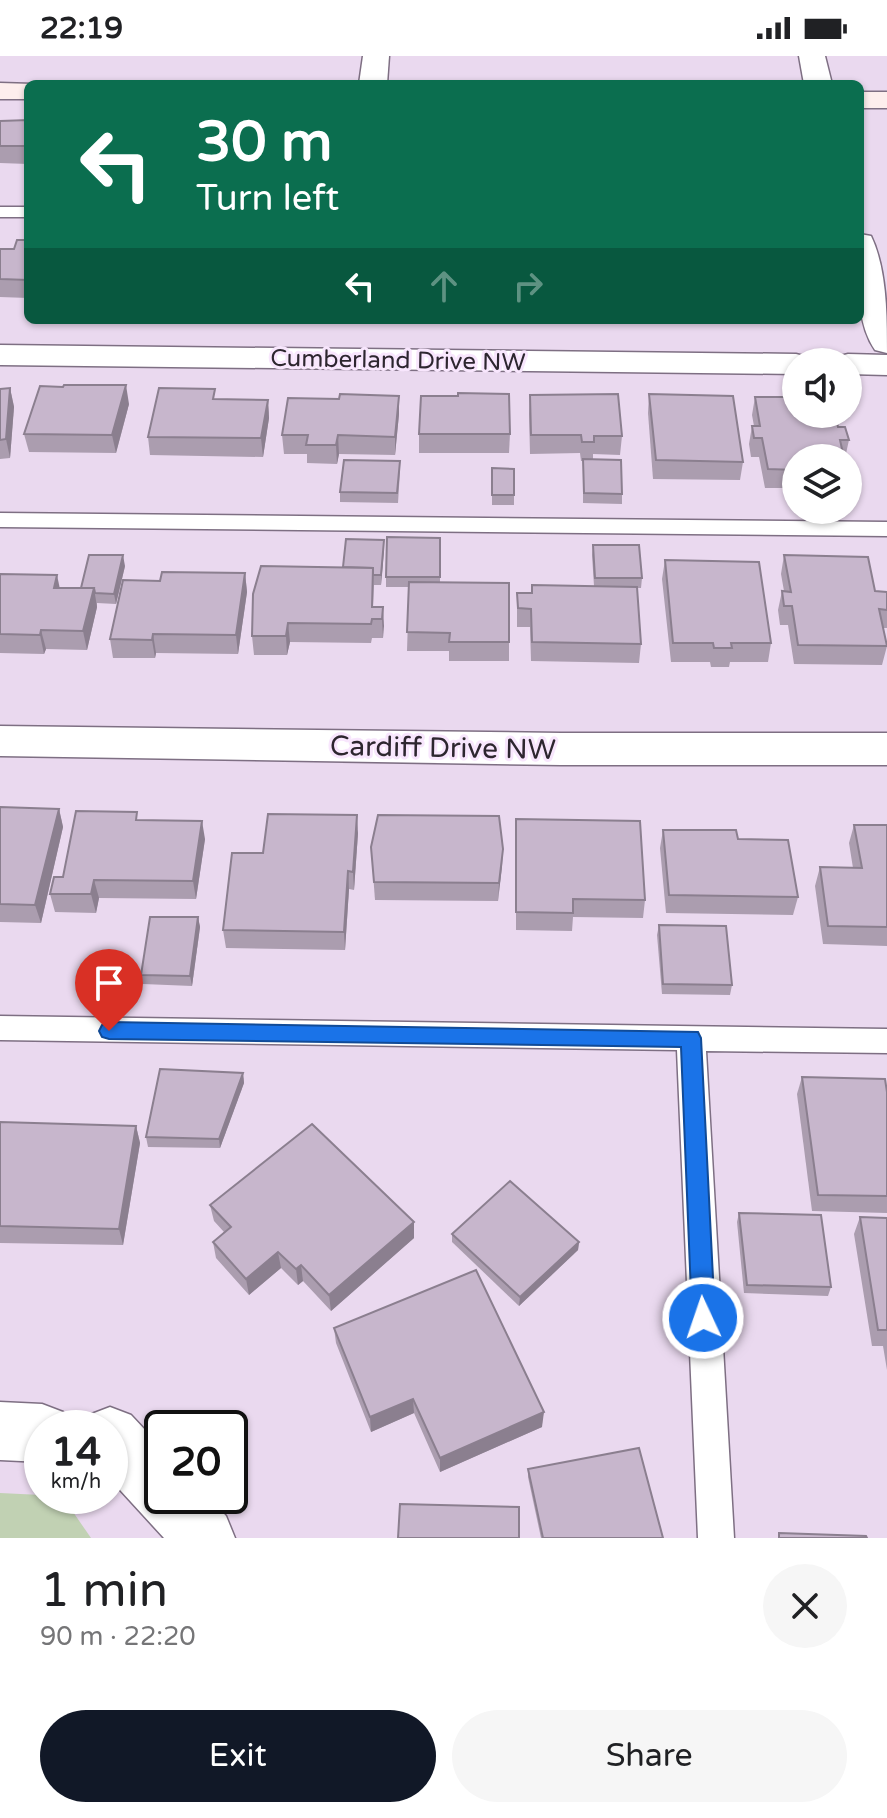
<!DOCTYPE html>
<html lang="en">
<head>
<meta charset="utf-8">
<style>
  body { margin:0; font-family:"Varela Round",sans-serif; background:#f6f6f6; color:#202124; height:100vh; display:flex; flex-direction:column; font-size:30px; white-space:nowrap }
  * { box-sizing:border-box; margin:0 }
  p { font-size:26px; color:#757577 }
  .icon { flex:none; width:44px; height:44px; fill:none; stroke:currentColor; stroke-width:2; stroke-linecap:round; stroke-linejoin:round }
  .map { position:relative; height:1482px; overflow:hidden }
  .sheet { display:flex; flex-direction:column; background:#fff; flex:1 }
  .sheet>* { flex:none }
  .top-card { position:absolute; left:24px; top:24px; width:840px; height:244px; border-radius:12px; box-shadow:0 2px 6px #0004; background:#0b6e4f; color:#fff; overflow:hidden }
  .fabs { position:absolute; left:782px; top:292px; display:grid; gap:16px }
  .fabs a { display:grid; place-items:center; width:80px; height:80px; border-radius:50%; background:#fff; box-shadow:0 2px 6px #0004; font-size:40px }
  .speed { position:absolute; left:24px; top:1354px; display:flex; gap:16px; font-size:40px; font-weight:700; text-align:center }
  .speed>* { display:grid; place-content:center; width:104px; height:104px; border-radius:50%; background:#fff; box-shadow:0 2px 6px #0004; line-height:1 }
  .speed small { font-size:20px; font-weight:400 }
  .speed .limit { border:4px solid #111; border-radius:12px; background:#fff; color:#111 }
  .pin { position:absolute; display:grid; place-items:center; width:68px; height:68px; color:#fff; margin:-82px -34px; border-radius:50% 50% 50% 0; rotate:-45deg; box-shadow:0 0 8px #0007 }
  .pin .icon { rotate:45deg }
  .me { position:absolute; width:88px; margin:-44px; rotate:357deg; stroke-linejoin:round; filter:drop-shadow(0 0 6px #0008) }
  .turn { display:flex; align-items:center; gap:28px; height:168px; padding:0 40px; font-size:36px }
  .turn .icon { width:104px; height:104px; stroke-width:2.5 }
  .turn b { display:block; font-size:56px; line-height:68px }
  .lanes { display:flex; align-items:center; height:76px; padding:0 40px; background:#0003; justify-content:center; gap:40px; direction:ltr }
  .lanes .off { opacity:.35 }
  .round { display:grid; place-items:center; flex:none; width:84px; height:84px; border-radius:42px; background:#f6f6f6 }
  .summary { display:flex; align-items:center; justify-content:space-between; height:136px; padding:0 40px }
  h1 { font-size:48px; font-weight:600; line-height:60px }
  .primary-button { display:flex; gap:16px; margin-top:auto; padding:16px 40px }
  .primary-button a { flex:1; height:92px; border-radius:48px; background:#111827; color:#fff; font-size:32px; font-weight:600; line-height:92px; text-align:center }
  .primary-button a+a { background:#f6f6f6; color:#202124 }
  .status { display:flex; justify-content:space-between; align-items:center; height:56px; padding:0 40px; background:#fff; direction:ltr }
  .status svg { height:22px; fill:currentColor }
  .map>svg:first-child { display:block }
</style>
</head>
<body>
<div class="status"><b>22:19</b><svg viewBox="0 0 49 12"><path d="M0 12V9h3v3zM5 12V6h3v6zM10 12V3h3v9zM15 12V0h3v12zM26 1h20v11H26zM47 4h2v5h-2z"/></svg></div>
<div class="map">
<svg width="887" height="1482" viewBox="0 0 887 1482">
  <rect width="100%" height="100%" fill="#ead9ef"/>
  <!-- green -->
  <polygon fill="#c1d1b3" points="0,1437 62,1440 91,1482 0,1482"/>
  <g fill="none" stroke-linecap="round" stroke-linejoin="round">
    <defs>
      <g id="lane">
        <rect x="0" y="151" width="28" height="10"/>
        <polygon points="0,457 887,466 887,480 0,471"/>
        <polygon points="0,960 887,973 887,997 706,995 734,1482 698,1482 677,994 0,984"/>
      </g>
      <g id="street">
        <polygon points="363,0 389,0 387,28 359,28"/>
        <polygon points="799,0 825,0 832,28 804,28"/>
        <path d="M860 178 871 180C887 213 887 260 887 297L875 294C853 262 860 214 860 178Z"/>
        <polygon points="0,289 796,298 808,301 812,306 796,306 796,318 0,309"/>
        <polygon points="848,298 887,299 887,319 848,318 848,306 832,306 836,301"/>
        <polygon points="0,670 561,677 887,677 887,709 561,709 0,700"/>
        <polygon points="0,1346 42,1348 63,1356 69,1372 42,1372 42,1406 0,1404"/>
        <polygon points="110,1351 131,1359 162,1392 162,1440 207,1440 226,1460 235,1482 164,1482 110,1423 110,1372 84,1372 89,1359"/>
      </g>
      <g id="secondary">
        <polygon points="0,27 33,28 28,28 28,43 0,43"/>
        <rect x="860" y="36" width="27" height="16"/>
      </g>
    </defs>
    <!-- lane casing -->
    <use href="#lane" stroke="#7e6f83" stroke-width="3"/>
    <!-- street casing -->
    <use href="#street" stroke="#7e6f83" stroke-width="3"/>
    <!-- secondary casing -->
    <use href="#secondary" stroke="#7e6f83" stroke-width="3"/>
    <!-- lane -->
    <use href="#lane" fill="#fff" fill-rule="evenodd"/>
    <!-- street -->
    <use href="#street" fill="#fff" fill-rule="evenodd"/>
    <!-- secondary -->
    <use href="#secondary" fill="#fdeeed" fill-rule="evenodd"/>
  </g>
  <!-- wall -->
  <g fill="#ab9daf">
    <polygon points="28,64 28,108 0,107 0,65"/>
    <polygon points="28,184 28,242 0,241 0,193 14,193"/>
    <polygon points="10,332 14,351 10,402 0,403 0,333"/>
    <polygon points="649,338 743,406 740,424 653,423 648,357"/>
    <polygon points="530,339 622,380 620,399 593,398 593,403 622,438 622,448 583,447 583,405 581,405 580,397 530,398 529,358"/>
    <polygon points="755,341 838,371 849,384 845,402 796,402 796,432 765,432 759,401 751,401 749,388 752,370 754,370 752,359"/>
    <polygon points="216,343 268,344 269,362 263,401 150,399 148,381"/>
    <polygon points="129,348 116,397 29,396 24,378"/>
    <polygon points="399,358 395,399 339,398 337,408 307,407 307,398 284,398 282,379"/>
    <polygon points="419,378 510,378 509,397 419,397"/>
    <polygon points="492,412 514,439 514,449 492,449"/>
    <polygon points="400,415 398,447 340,446 340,436"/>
    <polygon points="440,482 440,527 509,586 509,605 449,605 449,595 407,595 409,531 386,531 386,521"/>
    <polygon points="384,484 381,529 374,529 373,551 383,551 383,582 372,582 371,587 290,586 287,599 254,599 252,580 343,511"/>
    <polygon points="593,489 642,522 641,532 637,532 641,588 639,607 531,605 530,571 517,571 517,537 531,537 594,530 592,499"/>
    <polygon points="784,499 875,535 887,536 887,572 883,572 887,590 882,609 794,608 788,569 780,569 778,554 782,535 784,535 781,518"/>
    <polygon points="665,504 771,587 768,606 730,606 729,611 711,611 710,606 671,606 662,523"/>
    <polygon points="125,510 116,548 97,547 97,551 87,594 46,593 44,598 0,597 0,518 60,532 81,532"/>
    <polygon points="245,517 247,536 238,598 156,597 155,602 113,602 110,583 160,525"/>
    <polygon points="0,751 59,753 63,771 41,867 0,866"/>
    <polygon points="516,763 645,844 643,862 573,861 572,875 516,874"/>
    <polygon points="139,764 205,783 196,843 99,842 96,857 55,856 50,838 63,821"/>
    <polygon points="854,769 887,769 887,890 823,888 815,830 820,811 853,812 849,787"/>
    <polygon points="663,774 738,783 798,841 793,859 666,857 660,792"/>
    <polygon points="358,777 354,834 349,833 345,894 226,892 223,874 263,797"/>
    <polygon points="371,791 503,793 498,845 375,844"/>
    <polygon points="198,861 200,871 192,930 143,928 141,919"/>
    <polygon points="659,869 732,929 730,939 662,938 657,879"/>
    <polygon points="243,1017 244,1027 220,1092 148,1091 146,1081"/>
    <polygon points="802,1021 887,1036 887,1157 812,1155 797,1038"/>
    <polygon points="0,1066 136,1070 140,1087 123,1189 0,1187"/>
    <polygon points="210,1149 414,1166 414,1182 331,1255 303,1225 298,1229 281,1212 249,1239 216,1202 213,1186 224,1176 214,1165"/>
    <polygon points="739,1157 831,1231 828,1240 744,1237 737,1166"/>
    <polygon points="860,1161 887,1162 887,1314 883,1290 872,1290 854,1178"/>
    <polygon points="452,1178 579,1186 578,1194 519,1250 452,1186"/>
    <polygon points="334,1272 542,1371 440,1416 414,1357 371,1376 336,1287"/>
    <polygon points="528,1413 663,1482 541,1482 528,1421"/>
  </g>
  <!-- shaded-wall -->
  <g fill="#8b7f8f">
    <polygon points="126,329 129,348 116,397 112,379"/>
    <polygon points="10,332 14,351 10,402 6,383"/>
    <polygon points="399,340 399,358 395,399 395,381"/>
    <polygon points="268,344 269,362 263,401 261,382"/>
    <polygon points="338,379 339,398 337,408 336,389"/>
    <polygon points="384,484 384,494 381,529 381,519"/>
    <polygon points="123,499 125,510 116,548 114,538"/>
    <polygon points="245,517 247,536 238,598 236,579"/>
    <polygon points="57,519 61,538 54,532"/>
    <polygon points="94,532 97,551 87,594 83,575"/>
    <polygon points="383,551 384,570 383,582 382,563"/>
    <polygon points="288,567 290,586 287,599 286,580"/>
    <polygon points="41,574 46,593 44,598 40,579"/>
    <polygon points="153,578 156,597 155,602 152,584"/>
    <polygon points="59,753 63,771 41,867 35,849"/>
    <polygon points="357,759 358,777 354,834 353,816"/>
    <polygon points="202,765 205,783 196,843 193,825"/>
    <polygon points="503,793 502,811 498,845 499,827"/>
    <polygon points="348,815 349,833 345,894 344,876"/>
    <polygon points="94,824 99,842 96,857 91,838"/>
    <polygon points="198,861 200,871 192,930 190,920"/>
    <polygon points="243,1017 244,1027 220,1092 219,1083"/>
    <polygon points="136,1070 140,1087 123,1189 119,1173"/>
    <polygon points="414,1166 414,1182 331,1255 329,1239"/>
    <polygon points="579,1186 578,1194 519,1250 520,1241"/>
    <polygon points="278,1196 281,1212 249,1239 246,1223"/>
    <polygon points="301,1209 303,1225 298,1229 296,1213"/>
    <polygon points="413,1343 414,1357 371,1376 370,1361"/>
    <polygon points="544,1356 542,1371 440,1416 440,1402"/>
  </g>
  <!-- building -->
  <g fill="#c7b6cc" stroke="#8b7f8f" stroke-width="2">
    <polygon points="28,64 28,90 0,90 0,65"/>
    <polygon points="17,184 28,184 28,224 0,223 0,193 14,193"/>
    <polygon points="64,329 126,329 112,379 24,378 40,330 63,331"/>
    <polygon points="10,332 6,383 0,384 0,333"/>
    <polygon points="159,332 215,333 213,343 268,344 261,382 148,381"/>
    <polygon points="458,337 509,338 510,378 419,378 421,340 458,340"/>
    <polygon points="340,338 399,340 395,381 338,379 336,389 306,389 308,379 282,379 288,342 339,343"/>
    <polygon points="618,338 622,380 594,380 594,386 582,386 581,379 531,379 530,339"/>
    <polygon points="649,338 733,340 743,406 656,404"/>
    <polygon points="755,341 796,341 796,358 835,358 838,371 845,371 849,384 840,384 844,402 796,402 796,414 768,413 762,382 754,382 752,370 760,370"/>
    <polygon points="583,403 621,404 622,438 584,437"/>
    <polygon points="344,404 400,405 397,437 340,436"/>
    <polygon points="492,412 514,413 514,439 492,439"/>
    <polygon points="387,481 440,482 440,521 386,521"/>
    <polygon points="346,483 384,484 381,519 373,519 373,512 343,511"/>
    <polygon points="593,489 639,489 642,522 595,522"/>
    <polygon points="89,499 123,499 114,538 95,537 94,532 81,532"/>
    <polygon points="784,499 868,501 875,535 887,536 887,554 879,553 887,590 798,589 792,550 784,550 782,535 791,536"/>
    <polygon points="665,504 759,506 771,587 731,587 732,592 714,592 713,587 673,587"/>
    <polygon points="261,510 373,512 372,551 383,551 382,563 372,563 371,568 288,567 286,580 252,580 253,538"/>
    <polygon points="162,516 245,517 236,579 153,578 152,584 110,583 123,524 160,525"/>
    <polygon points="0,518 57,519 54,532 94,532 83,575 41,574 40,579 0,578"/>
    <polygon points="409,526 509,527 509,586 449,586 450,577 407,576"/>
    <polygon points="532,529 637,531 641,588 532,586 531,553 518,552 517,537 532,537"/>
    <polygon points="0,751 59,753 35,849 0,848"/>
    <polygon points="76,755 137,756 136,764 202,765 193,825 94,824 91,838 50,838 54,821 63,821"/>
    <polygon points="268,758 357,759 353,816 348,815 344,876 223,874 232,797 263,797"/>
    <polygon points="378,759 499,760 503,793 499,827 374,826 371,791"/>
    <polygon points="516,763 640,765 645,844 573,843 573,857 516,856"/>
    <polygon points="854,769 887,769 887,871 828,870 820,811 862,812"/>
    <polygon points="663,774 736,774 738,783 788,784 798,841 669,839"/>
    <polygon points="150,861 198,861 190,920 141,919"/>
    <polygon points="659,869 726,870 732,929 663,928"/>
    <polygon points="160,1013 243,1017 219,1083 146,1081"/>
    <polygon points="802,1021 885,1023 887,1036 887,1140 818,1139"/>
    <polygon points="0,1066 136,1070 119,1173 0,1170"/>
    <polygon points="312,1068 414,1166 329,1239 301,1209 296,1213 278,1196 246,1223 213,1186 231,1171 210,1149"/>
    <polygon points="510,1125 579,1186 520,1241 452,1178"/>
    <polygon points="739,1157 821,1159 831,1231 747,1229"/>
    <polygon points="860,1161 887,1162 887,1274 878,1274"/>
    <polygon points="476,1214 544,1356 440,1402 413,1343 370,1361 334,1272"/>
    <polygon points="639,1392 663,1482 543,1482 528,1413"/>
    <polygon points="400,1448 519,1451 519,1482 398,1482"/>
    <polygon points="779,1477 866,1480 867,1482 779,1482"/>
  </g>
  <!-- route -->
  <polygon fill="#1a73e8" stroke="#114b97" stroke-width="2" points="109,966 698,976 701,982 715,1262 711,1270 703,1273 695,1270 692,1262 681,991 109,983 102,981 99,975 102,969"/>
  <g text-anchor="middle" stroke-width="6" stroke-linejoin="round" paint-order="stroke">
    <!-- far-street labels -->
    <g font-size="24" fill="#2d262f" stroke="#f8e6fd">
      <text transform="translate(398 304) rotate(1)" y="8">Cumberland Drive NW</text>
    </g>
    <!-- street labels -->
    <g font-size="28" fill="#2d262f" stroke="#f8e6fd">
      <text transform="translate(443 691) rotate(1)" y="10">Cardiff Drive NW</text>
    </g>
  </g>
</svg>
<div class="fabs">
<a><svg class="icon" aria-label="sound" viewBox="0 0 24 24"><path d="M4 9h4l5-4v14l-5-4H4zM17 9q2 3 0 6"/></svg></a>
<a><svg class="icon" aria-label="layers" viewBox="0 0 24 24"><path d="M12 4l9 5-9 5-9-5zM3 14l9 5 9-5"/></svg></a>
</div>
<div class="speed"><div>14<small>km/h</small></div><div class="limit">20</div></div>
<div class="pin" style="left:109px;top:975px;background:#d93025"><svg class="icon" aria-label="arrive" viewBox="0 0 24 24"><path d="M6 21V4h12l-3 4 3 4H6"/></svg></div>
<svg class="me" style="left:703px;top:1262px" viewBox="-20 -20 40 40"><circle r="17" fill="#1a73e8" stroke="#fff" stroke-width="3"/><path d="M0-11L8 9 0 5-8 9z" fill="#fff"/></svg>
<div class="top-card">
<div class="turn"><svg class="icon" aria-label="left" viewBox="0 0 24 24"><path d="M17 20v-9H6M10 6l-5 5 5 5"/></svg><div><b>30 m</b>Turn left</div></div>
<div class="lanes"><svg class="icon" aria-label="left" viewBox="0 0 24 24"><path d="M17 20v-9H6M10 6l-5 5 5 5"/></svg><svg class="icon off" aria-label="ahead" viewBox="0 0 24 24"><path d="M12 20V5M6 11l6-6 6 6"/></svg><svg class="icon off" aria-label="right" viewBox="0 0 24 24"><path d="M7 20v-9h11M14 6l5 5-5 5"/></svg></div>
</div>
</div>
<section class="sheet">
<div class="summary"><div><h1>1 min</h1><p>90 m · 22:20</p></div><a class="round"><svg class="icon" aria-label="close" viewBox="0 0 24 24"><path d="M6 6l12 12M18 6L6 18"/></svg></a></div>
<div class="primary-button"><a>Exit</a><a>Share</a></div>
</section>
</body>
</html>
